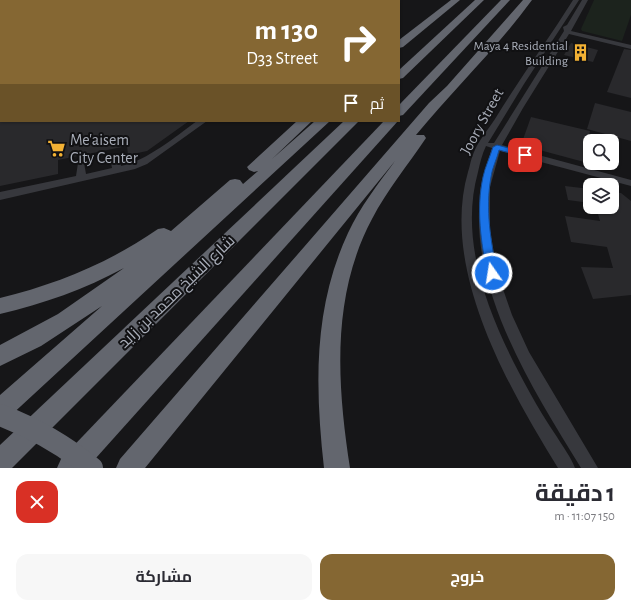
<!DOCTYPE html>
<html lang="ar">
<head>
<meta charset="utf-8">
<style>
  body { margin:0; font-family:"Alegreya Sans",Cairo,sans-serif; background:#f7f7f7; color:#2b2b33; direction:rtl; height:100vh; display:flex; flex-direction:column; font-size:15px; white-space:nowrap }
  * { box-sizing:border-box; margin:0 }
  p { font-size:13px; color:#7c7c81 }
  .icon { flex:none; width:22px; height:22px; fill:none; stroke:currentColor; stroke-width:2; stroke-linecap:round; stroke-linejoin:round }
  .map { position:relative; height:468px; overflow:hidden; direction:ltr }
  .side { display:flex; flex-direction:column; background:#fff; flex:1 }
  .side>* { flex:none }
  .guide { position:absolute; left:0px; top:0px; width:400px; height:122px; box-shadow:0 1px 3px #0004; direction:rtl; background:#856733; color:#fff; overflow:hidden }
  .controls { position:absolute; left:583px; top:134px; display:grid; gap:8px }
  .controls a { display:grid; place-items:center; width:36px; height:36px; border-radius:8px; background:#fff; box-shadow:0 1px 3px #0004; font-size:20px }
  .pin { position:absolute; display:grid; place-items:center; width:34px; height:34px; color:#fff; margin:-17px; border-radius:8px; box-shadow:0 2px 6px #0006 }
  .me { position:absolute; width:44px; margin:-22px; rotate:347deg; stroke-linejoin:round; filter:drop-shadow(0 0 3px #0008) }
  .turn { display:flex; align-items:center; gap:14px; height:84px; padding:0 16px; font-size:18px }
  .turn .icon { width:52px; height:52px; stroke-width:2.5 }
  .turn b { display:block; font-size:28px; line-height:34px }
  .then { display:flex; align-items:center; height:38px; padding:0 16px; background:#0003; gap:8px; font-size:15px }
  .round { display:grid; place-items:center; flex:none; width:42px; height:42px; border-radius:12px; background:#f7f7f7 }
  .summary { display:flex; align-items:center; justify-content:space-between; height:68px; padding:0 16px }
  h1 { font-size:24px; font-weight:700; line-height:30px }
  .cta { display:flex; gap:8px; margin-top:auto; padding:8px 16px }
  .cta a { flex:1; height:46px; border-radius:12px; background:#856733; color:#fff; font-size:16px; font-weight:700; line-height:46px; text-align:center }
  .cta a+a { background:#f7f7f7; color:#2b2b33 }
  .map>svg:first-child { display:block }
</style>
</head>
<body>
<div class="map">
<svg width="631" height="468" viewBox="0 0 631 468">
  <rect width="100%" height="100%" fill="#161618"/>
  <!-- green -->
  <polygon fill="#1c231d" points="594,0 631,0 631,15 622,41 582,31 581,29"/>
  <!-- building -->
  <g fill="#29292c">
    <polygon points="571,43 598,50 593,62 564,55"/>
    <polygon points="624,49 631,50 631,98 607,92"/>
    <polygon points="595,103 631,112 631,141 587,129"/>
    <polygon points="531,117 590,131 584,162 521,145"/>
    <polygon points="0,121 189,121 147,151 128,155 127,146 58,160 58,174 0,186"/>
    <polygon points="565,186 590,189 590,203 568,200"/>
    <polygon points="612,192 621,193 631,201 631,295 593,299 581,267 613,268 607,247 571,242 565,216 600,221 596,207 612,207"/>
  </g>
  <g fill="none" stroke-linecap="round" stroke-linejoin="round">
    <!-- path -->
    <g stroke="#3d3f44" stroke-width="1" stroke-dasharray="1 2" stroke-linecap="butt">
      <polyline points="179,1 182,0"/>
      <polyline points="0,19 1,22"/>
    </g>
    <!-- minor -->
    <g fill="#37383d" fill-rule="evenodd">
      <polygon points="0,0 4,0 4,1 0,2"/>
      <rect x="10" y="0" width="6" height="1"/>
      <polygon points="120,0 128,0 119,1"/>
      <polygon points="133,0 141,0 132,1"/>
      <polygon points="152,0 160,0 151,1"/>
      <polygon points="322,0 331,0 332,1 323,1"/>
      <polygon points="375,0 382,0 374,1"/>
      <path d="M573 0H579L524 84 488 143H494L564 31 563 27 567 25 582 0H588L571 31 631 45V49L569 34 523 108 502 145 631 180V186L500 151 490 187V229L497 272 512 315 529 352 598 468H581C535 393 476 301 479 211 480 203 479 194 481 186 483 174 488 161 492 148L486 146C482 154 480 163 478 172 457 247 494 328 530 393 538 408 547 422 557 437 563 447 571 457 575 468H558C508 387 440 269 468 172 470 166 471 158 474 152 479 140 488 130 495 119 520 78 548 40 573 0Z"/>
      <rect x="0" y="37" width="1" height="4"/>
      <rect x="0" y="57" width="1" height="5"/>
      <rect x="0" y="76" width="1" height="4"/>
      <rect x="0" y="113" width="1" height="4"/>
      <path d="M197 121H207L147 164 135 169 0 200V192L76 176 78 163H84L86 174 112 168 110 157 115 154 120 157 121 166C148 160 175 137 197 121Z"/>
    </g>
    <!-- highway -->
    <g fill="#63666e" fill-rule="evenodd">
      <polygon points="451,0 460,0 403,47 399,48 399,40"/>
      <polygon points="475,0 484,0 403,78 399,79 399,70"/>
      <polygon points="501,0 510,0 403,115 399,116 399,105"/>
      <path d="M523 0H532C497 48 454 89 416 135H424L426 138C408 165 387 190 372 219 331 296 337 384 350 468H324C315 387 313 308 348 233 360 207 378 184 395 161L145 468H116L120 459 429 103 447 86Z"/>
      <path d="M297 121H312L272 159 315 121H330L8 418 0 422V395L102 306 41 346 0 366V345L58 314 124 268C85 289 43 304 0 314V298C57 284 109 263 158 229L164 228 171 231 230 180 235 179 240 180 243 184 258 171 254 172 249 170 247 167Z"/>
      <polygon points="344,121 359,121 12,468 0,468 0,445"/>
      <polygon points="384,121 398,121 87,468 57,468 61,459"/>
    </g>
    <!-- highway-bridge -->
    <path stroke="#63666e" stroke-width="22" d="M0 415C34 428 64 445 92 468"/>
  </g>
  <!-- route -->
  <path fill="#1a73e8" stroke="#114b97" d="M497 145 528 153 529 155 525 157 499 150C497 159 492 168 491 177 485 210 491 241 497 273L496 276H489L487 273C481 241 476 210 483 177 485 167 490 157 493 147Z"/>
  <!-- icons -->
  <defs>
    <symbol id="building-bare" viewBox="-9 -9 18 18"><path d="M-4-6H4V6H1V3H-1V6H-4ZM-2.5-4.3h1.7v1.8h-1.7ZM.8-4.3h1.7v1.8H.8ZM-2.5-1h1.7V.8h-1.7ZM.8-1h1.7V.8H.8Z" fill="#f2b134" stroke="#111113" stroke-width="2.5" paint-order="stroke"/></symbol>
    <symbol id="supermarket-bare" viewBox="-9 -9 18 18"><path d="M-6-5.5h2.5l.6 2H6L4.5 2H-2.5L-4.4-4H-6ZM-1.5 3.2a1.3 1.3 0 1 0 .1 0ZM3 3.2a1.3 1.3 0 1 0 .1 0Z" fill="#f2b134" stroke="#111113" stroke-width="2.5" paint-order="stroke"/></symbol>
  </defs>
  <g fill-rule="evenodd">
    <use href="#building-bare" x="568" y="40" width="25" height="25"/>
    <use href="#supermarket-bare" x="44" y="136" width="25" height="25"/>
  </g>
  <g text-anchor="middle" stroke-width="4" stroke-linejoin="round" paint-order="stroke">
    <!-- far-poi labels -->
    <g font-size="13" fill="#a8adb8" stroke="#111113" text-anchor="end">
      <text x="568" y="50">Maya 4 Residential<tspan x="568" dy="15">Building</tspan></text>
    </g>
    <!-- street labels -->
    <g font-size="16" fill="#a8adb8" stroke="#111113">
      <text transform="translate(481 121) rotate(-61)" y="6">Joory Street</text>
      <text transform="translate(176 291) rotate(-44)" y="6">شارع الشيخ محمد بن زايد</text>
    </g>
    <!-- poi labels -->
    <g font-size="16" fill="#a8adb8" stroke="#111113" text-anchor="start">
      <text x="70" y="145">Me'aisem<tspan x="70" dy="18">City Center</tspan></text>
    </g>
  </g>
</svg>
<div class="controls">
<a><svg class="icon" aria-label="search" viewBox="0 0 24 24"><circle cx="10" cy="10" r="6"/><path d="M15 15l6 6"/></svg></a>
<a><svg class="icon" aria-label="layers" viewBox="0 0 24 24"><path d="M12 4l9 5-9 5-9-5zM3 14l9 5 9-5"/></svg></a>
</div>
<div class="pin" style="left:525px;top:155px;background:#d93025"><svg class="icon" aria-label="arrive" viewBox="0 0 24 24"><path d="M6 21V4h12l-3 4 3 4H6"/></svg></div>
<svg class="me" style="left:492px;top:273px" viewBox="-20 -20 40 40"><circle r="17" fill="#1a73e8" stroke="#fff" stroke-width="3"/><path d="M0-11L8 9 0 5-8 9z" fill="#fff"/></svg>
<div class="guide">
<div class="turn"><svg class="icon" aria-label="right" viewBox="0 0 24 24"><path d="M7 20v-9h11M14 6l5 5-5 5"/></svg><div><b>130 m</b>D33 Street</div></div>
<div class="then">ثم<svg class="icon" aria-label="arrive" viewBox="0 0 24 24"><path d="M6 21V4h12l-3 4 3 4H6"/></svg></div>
</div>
</div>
<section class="side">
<div class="summary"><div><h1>1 دقيقة</h1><p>150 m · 11:07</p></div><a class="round" style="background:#d93025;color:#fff"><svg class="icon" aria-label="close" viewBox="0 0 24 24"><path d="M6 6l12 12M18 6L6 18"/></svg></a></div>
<div class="cta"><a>خروج</a><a>مشاركة</a></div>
</section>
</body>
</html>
